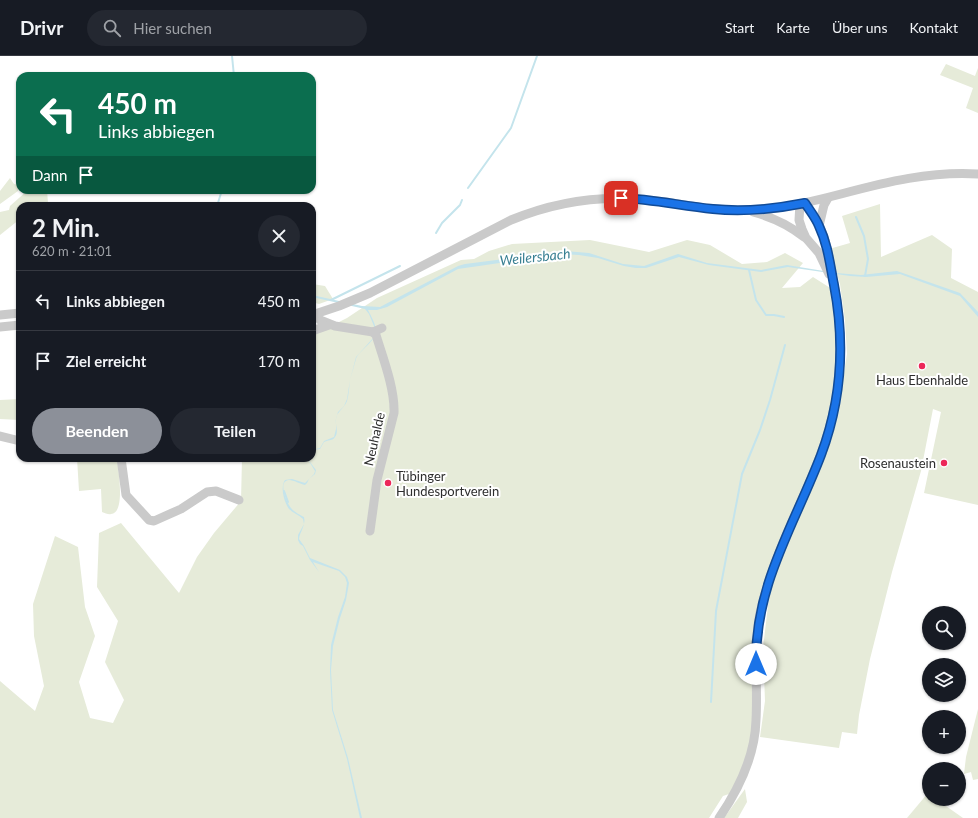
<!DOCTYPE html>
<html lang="de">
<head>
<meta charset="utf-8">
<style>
  body { margin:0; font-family:Lato,sans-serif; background:#242831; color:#f1f3f6; height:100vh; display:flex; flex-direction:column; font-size:15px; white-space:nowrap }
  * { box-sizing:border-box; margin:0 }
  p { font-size:13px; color:#9ea1a6 }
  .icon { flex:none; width:22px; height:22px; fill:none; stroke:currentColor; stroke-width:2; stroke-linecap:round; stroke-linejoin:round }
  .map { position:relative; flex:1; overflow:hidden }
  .side { position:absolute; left:16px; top:146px; width:300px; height:260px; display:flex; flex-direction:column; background:#171b24; border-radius:12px; box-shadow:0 1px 3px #0004 }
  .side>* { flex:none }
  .banner { position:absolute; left:16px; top:16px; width:300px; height:122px; border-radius:12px; box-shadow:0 1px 3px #0004; background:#0b6e4f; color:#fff; overflow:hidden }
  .tools { position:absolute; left:922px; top:550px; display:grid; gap:8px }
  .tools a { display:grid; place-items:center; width:44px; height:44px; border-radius:50%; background:#171b24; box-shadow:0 1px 3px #0004; font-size:20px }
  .pin { position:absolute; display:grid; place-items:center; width:34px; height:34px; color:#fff; margin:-17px; border-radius:8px; box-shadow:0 2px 6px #0006 }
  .me { position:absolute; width:44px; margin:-22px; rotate:0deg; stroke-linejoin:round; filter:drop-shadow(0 0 3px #0008) }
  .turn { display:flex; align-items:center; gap:14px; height:84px; padding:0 16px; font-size:18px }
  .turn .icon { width:52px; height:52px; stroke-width:2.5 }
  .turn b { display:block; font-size:28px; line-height:34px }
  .then { display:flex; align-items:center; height:38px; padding:0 16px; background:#0003; gap:8px; font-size:15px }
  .round { display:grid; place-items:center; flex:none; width:42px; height:42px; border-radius:21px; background:#242831 }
  .summary { display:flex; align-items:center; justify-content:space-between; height:68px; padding:0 16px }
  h1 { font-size:24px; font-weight:700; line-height:30px }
  .action { display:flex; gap:8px; margin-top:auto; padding:8px 16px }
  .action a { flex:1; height:46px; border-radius:24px; background:#8c9099; color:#fff; font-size:16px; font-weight:700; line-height:46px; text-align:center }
  .action a+a { background:#242831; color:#f1f3f6 }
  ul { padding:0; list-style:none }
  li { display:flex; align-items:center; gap:12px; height:60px; padding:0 16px; border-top:1px solid #363941 }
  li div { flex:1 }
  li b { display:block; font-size:15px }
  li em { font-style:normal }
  header { display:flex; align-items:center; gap:24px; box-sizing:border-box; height:56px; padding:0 20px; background:#171b24; border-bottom:1px solid #363941 }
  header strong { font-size:19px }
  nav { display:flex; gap:22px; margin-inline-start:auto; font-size:14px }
  .search { width:280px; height:36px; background:#242831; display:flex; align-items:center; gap:10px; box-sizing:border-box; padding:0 14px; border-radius:22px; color:#9ea1a6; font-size:15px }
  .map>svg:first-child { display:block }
</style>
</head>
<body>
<header>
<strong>Drivr</strong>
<div class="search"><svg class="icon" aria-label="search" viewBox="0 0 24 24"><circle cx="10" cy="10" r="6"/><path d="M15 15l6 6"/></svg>Hier suchen</div>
<nav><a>Start</a><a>Karte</a><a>Über uns</a><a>Kontakt</a></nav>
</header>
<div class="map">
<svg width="978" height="762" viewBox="0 0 978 762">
  <rect width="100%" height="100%" fill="#fff"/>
  <!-- green -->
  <g fill="#e6ebd9">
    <polygon points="946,8 975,20 978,12 978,57 966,52 973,32 940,19"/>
    <polygon points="10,122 14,128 18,129 18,135 0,148 0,135"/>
    <polygon points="28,134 47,134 48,147 51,150 20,150 20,163 0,179 0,156 9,154 10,150"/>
    <polygon points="880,148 881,201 932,179 952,193 951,222 978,236 978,449 924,437 941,356 933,353 921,415 892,516 870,603 859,659 857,678 842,676 839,692 760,681 765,645 763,592 769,541 782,493 838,353 847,298 845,265 840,228 829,193 850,187 842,160"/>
    <polygon points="590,184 649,196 687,184 710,189 742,208 767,206 785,197 803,207 782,232 800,231 813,221 835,235 838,252 835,351 763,547 756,670 735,736 723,740 709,762 0,762 0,625 35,655 44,630 34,580 33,548 55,480 78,491 85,551 95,580 79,626 90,662 113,667 124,644 105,606 118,565 97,531 99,477 121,467 179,537 197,501 214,477 241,445 242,402 312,402 312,284 315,278 347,262 377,242 461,204 474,203 489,195 512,188"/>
    <polygon points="312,228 325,230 333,243 319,248 312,246"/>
    <polygon points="20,343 20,364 0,363 0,344"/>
    <path d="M77 402H117C118 413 126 457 111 458 109 459 105 457 102 456L101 433 79 435Z"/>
    <polygon points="978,653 978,723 973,724 971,716 964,718 966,701"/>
    <polygon points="745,733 747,746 738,762 724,762"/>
    <polygon points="928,737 929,743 936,743 963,762 907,762"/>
  </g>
  <!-- water -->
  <g fill="#c4e4ec">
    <path d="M565 195 589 197 623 208 644 210 678 198 707 207 761 214 787 209 836 217 861 219 897 215 960 237 978 256V261L960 240 900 218 866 221 850 220 788 211 761 216 709 209 679 201 646 212H636L624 210 598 202 579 199 562 198 458 213 387 251 377 254H368C371 260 377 270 376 277 375 285 357 297 356 303 354 310 352 317 350 324 349 331 349 338 347 345 344 353 337 355 336 363 335 369 339 376 335 381 333 385 327 384 324 386L320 393 312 394 320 392 324 385 334 381 336 373V363L338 356 344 350 347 343 350 324 356 301 374 281 376 275 369 258 365 253 312 241V239L362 250 380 251 458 210 465 208Z"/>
    <path d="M307 402 316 414 315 418 309 423 307 427 305 429C300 428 294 424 289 424 277 425 287 447 291 452 294 456 300 459 304 461 306 470 300 475 299 483L304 490 310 502 340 514 347 521 349 527 346 544 340 562 333 590 331 614 333 654 348 702 362 762H360L347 703 332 654 330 615 331 589 338 561 345 541 347 527 345 521 339 515 313 506 319 516 310 504 303 490 300 488 298 484V479L304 468 303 463C299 459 293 457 289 453 284 446 280 431 285 424L292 423 305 427 314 418 315 415Z"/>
  </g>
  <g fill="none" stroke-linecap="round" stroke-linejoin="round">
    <!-- stream -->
    <g stroke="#c4e4ec" stroke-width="2">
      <polyline points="232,0 234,20"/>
      <polyline points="468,132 511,72 537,0"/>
      <polyline points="217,150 222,134"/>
      <polyline points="856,161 864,180 868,203 865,220"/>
      <polyline points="436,177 442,167 460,149 462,144"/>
      <polyline points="749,214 756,244 766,259 774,259 784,261"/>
      <polyline points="331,244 400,210"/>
      <polyline points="284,435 288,446"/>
      <polyline points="711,646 716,555 742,418 760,374 770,344 785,289"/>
    </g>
    <!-- minor -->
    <g stroke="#cacaca" stroke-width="9">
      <polyline points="800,148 799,164 802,173 806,182 819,197 829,218"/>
      <path d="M753 156C772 161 789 169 804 181"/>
      <polyline points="819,170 824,149 828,142"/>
      <polyline points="316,258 320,264 335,270 373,276 382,272"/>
      <polyline points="0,259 20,257"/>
      <path d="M312 259 339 250 370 237 511 164C554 146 600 139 647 144 667 145 687 150 707 152 727 155 749 155 770 153 794 150 818 144 841 138 886 126 931 115 978 118"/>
      <polyline points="0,271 20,269"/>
      <polyline points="312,275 329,269"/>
      <polyline points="0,380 20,385"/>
      <polyline points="121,402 126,439 149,464 154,465 181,453 207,436 216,435 239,444"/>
      <path d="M370 475 377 424 394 357C395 333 383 302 376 279L373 276"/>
      <path d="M719 762C739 733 755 700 756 664 758 628 753 592 760 557 772 502 800 452 820 400 842 344 845 287 834 228 830 209 828 187 819 169 815 162 810 154 805 147"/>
    </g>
  </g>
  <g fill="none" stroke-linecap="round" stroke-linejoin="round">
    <defs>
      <path id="route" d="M621 142C652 143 682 150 713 153 744 156 775 153 805 147 810 155 816 162 819 170 828 189 830 209 834 229 845 286 842 343 821 399 794 470 755 528 756 608"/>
    </defs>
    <!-- route casing -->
    <use href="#route" stroke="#114b97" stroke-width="10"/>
    <!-- route -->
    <use href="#route" stroke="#1a73e8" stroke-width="7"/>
  </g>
  <!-- markers -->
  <g fill="#ec2759" stroke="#fff" stroke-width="1.5">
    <circle cx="922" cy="310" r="4"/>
    <circle cx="944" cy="407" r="4"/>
    <circle cx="388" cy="427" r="4"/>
  </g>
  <g text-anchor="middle" stroke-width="4" stroke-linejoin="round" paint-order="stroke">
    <!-- poi labels -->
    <g font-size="13" fill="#2d2d2d" stroke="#fff">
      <text x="922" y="329">Haus Ebenhalde</text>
      <text x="936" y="412" text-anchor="end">Rosenaustein</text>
      <text x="396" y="425" text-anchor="start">Tübinger<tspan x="396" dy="15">Hundesportverein</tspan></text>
    </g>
    <!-- street labels -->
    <g font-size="13" fill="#2d2d2d" stroke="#fff">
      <text transform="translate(374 383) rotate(-77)" y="5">Neuhalde</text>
    </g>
    <!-- water labels -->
    <g font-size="14" font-style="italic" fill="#387f92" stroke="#fff">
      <text transform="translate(535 201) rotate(-6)" y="5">Weilersbach</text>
    </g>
  </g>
</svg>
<div class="tools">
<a><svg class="icon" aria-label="search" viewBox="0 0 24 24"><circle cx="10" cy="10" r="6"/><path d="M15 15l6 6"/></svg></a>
<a><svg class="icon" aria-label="layers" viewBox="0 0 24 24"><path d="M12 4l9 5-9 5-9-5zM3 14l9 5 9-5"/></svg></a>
<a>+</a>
<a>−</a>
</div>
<div class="pin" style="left:621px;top:142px;background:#d93025"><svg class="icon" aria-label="arrive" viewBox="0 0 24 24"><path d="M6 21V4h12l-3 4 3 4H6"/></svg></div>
<svg class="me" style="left:756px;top:608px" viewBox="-20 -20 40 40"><circle r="19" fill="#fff"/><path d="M0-13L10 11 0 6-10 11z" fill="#1a73e8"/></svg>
<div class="banner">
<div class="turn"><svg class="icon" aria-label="left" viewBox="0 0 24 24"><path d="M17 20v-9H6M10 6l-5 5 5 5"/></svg><div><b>450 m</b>Links abbiegen</div></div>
<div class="then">Dann<svg class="icon" aria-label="arrive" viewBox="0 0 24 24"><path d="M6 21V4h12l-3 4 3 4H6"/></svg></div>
</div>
<section class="side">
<div class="summary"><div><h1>2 Min.</h1><p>620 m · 21:01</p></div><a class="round"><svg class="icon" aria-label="close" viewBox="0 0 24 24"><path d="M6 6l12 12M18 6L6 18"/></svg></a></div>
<ul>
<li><svg class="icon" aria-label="left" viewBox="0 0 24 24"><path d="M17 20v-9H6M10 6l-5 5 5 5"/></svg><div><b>Links abbiegen</b></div><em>450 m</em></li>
<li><svg class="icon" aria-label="arrive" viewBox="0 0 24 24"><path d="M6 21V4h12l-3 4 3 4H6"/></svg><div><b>Ziel erreicht</b></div><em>170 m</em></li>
</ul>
<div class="action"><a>Beenden</a><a>Teilen</a></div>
</section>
</div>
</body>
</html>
